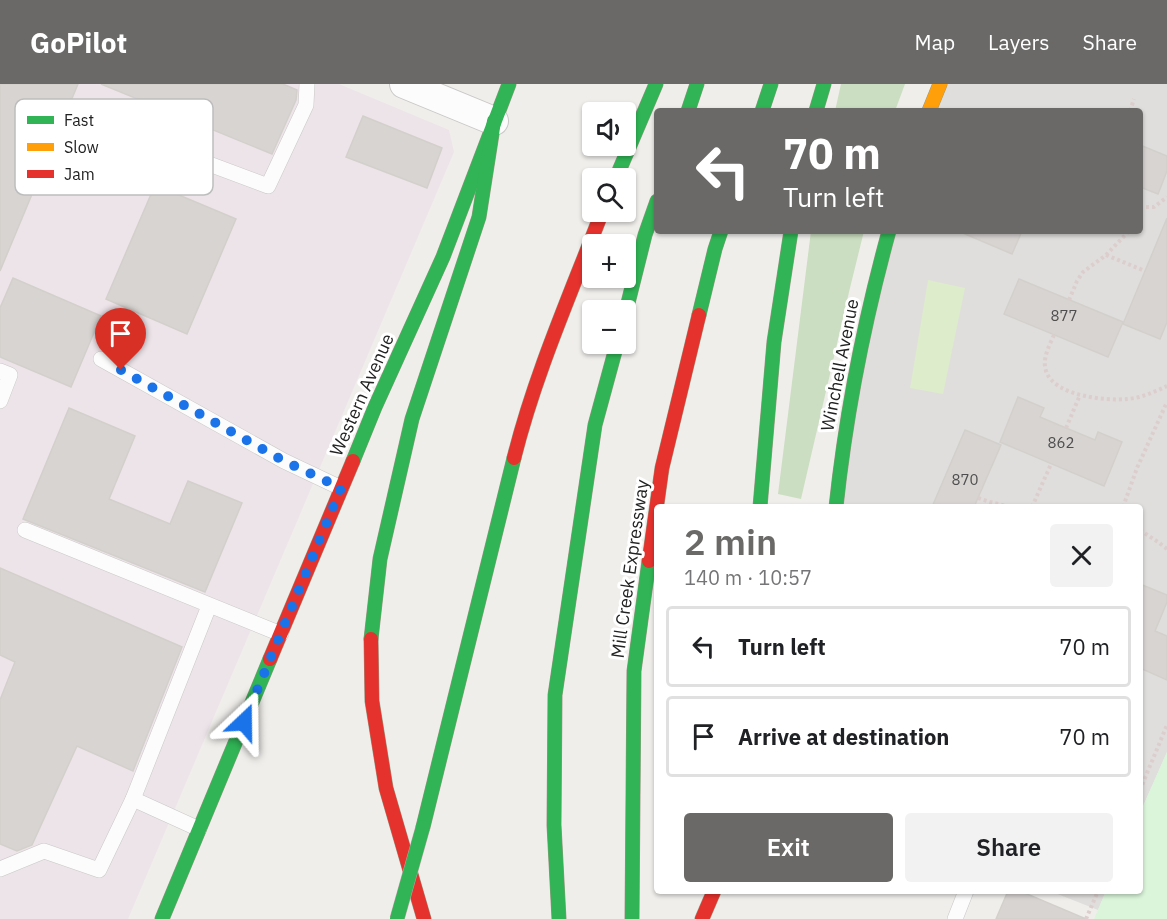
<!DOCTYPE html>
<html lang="en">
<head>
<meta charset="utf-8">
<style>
  body { margin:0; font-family:"IBM Plex Sans",sans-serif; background:#f2f2f2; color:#202124; height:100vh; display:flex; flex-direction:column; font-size:22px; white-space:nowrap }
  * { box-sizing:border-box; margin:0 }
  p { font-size:20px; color:#757577 }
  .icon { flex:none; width:33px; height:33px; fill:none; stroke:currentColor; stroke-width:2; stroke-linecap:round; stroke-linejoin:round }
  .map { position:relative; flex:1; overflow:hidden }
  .side { position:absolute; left:654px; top:420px; width:489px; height:390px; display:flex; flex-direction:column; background:#fff; border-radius:6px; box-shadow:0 2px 4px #0004 }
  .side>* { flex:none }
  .banner { position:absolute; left:654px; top:24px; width:489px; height:126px; border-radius:6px; box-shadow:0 2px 4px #0004; background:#6a6968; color:#fff; overflow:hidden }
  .controls { position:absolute; left:582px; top:18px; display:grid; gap:12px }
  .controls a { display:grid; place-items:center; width:54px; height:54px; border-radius:6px; background:#fff; box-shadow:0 2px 4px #0004; font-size:30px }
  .pin { position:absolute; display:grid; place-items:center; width:51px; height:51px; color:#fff; margin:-62px -26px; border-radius:50% 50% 50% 0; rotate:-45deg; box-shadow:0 0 6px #0007 }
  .pin .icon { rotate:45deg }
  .me { position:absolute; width:66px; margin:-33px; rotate:23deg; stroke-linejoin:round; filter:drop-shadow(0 0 4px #0008) }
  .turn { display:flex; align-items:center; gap:21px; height:126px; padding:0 30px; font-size:27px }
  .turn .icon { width:78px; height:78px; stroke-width:2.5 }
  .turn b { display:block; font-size:42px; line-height:51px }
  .round { display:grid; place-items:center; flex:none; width:63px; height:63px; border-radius:6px; background:#f2f2f2 }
  .summary { display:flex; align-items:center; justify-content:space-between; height:102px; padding:0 30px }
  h1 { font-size:36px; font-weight:600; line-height:45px; color:#6a6968 }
  .cta { display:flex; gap:12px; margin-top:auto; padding:12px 30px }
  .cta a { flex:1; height:69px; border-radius:6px; background:#6a6968; color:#fff; font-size:24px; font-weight:600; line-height:69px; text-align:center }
  .cta a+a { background:#f2f2f2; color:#202124 }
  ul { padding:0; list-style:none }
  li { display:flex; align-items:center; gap:18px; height:81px; margin:0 12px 9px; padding:0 18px; border:3px solid #e0e0e0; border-radius:6px }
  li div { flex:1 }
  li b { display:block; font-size:22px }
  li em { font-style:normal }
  header { display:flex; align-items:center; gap:36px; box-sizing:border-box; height:84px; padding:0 30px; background:#6a6968; color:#fff }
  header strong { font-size:28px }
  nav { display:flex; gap:33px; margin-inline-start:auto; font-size:21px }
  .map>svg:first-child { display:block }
</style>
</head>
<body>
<header>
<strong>GoPilot</strong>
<nav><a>Map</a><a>Layers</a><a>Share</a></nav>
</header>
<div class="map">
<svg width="1167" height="835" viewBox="0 0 1167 835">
  <rect width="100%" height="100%" fill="#f0eeeb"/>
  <!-- residential -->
  <g fill="#dfdedc">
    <polygon points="940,0 1167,0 1167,668 1140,729 1140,423 836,423 889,147 1140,147 1140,27 929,27"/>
    <polygon points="1050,807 1106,807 1098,826"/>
  </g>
  <!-- industrial -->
  <polygon fill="#ede4e9" points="0,0 339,0 449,46 454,68 128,835 0,835"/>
  <!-- grass -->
  <polygon fill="#ddeccb" points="928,196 965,204 943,310 910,304"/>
  <!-- forest -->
  <g fill="#cbdec1">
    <polygon points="841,0 905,0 895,27 835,27"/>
    <polygon points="811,147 864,147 849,208 801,415 778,410"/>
  </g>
  <!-- park -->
  <polygon fill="#daf5da" points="1167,668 1167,835 1094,835 1106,807 1140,807 1140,729"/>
  <!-- building -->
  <g fill="#d7d4d2" stroke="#d3d0cc" stroke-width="1.5">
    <polygon points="0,0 78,0 0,187"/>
    <polygon points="101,0 283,0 297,6 296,16 272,70"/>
    <polygon points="363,32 442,64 427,104 346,73"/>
    <polygon points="1140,61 1167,72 1167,87 1158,110 1140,103"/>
    <polygon points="155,101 236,135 187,250 106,215"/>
    <polygon points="1167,134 1167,238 1160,255 1123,240"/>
    <polygon points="958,147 1022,147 1012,170"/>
    <polygon points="13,194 101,232 71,303 0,273 0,224"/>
    <polygon points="1019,195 1123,238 1108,273 1004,230"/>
    <polygon points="1018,313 1044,324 1040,333 1066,344 1095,356 1098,348 1122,358 1104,402 1000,358"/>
    <polygon points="69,324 135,352 109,415 170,440 188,397 242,419 205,508 23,435"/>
    <polygon points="965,346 1001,361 974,423 932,423"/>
    <polygon points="0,484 182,563 133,687 77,662 32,761 17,767 0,760 0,616 15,578 0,571"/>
    <polygon points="1140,500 1167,511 1167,518 1155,547 1167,552 1167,596 1140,584"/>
    <polygon points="1008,807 1020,807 1086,835 996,835"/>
  </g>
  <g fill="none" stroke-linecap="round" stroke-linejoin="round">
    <defs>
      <g id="lane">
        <polyline points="114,40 185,71 268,102 306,21 307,0"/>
        <polyline points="101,275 284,377 341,404"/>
        <polyline points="0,287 10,291 0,317"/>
        <polyline points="25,446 281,550"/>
        <polyline points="133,715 199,745"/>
        <polyline points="0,785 44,767 99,786 133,715 209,522"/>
        <polyline points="955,835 966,807"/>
      </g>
      <polyline id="street" points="404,0 494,37"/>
      <g id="fast">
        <polyline points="688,27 697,0"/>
        <polyline points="762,27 771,0"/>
        <polyline points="816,27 824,0"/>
        <polyline points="616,94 656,0"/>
        <polyline points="626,227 645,151 657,117"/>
        <polyline points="699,231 715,165 721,147"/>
        <polyline points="353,377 375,323 443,173 509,0"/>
        <polyline points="760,423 774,258 791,147"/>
        <path d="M836 423C846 329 864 238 889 147"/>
        <polyline points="371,555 380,475 412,335 479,133 494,37"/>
        <polyline points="423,743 514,374"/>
        <polyline points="162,835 270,575"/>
        <polyline points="559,835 554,741 555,611 595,341 617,260"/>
        <polyline points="632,835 634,587 649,477"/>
      </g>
      <polyline id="slow" points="929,27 940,0"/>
      <g id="jam">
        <path d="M514 374C535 290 571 209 602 128"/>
        <polyline points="649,477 662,384 699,231"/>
        <polyline points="371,555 372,617 386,704 424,835"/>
        <polyline points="270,575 353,377"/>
        <polyline points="702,835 714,807"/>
      </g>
    </defs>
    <!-- lane casing -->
    <use href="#lane" stroke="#c9c8c7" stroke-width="16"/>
    <!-- street casing -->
    <use href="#street" stroke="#c9c8c7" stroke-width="30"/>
    <!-- fast casing -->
    <use href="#fast" stroke="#999a82" stroke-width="15"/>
    <!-- slow casing -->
    <use href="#slow" stroke="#999a82" stroke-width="15"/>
    <!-- jam casing -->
    <use href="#jam" stroke="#999a82" stroke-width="15"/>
    <!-- path -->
    <g stroke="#dccecd" stroke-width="4" stroke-dasharray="3 3" stroke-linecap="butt">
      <polyline points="1130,27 1134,15"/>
      <polyline points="1140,123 1154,123 1167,113"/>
      <polyline points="1106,171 1145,187"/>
      <polyline points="1069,216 1077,197 1083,188 1106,171 1129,147"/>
      <path d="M1054 251C1049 262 1042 275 1046 287 1054 312 1105 317 1127 315 1141 314 1154 308 1167 302"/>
      <polyline points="1066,344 1080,311"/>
      <polyline points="978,414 990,418 1011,423"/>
      <polyline points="1032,423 1051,380"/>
      <polyline points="1123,423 1137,384 1167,318"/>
      <polyline points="1140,446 1158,458 1167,465"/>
      <polyline points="1140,706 1167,641"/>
      <polyline points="1086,835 1098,807"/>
    </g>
    <!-- lane -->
    <use href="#lane" stroke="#fdfcfc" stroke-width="15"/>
    <!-- street -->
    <use href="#street" stroke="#fdfcfc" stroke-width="28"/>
    <!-- fast -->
    <use href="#fast" stroke="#30b455" stroke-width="14"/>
    <!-- slow -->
    <use href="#slow" stroke="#ff9f0a" stroke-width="14"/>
    <!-- jam -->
    <use href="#jam" stroke="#e5322d" stroke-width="14"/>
    <defs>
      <polyline id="fast-bridge" points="397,835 423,743"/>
    </defs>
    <!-- fast-bridge casing -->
    <use href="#fast-bridge" stroke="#c5a2ac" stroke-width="15" stroke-linecap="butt"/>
    <!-- fast-bridge -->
    <use href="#fast-bridge" stroke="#30b455" stroke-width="14"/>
  </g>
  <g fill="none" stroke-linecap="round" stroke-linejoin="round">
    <!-- route -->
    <polyline stroke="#1a73e8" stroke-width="10" stroke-dasharray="0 18" points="121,286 284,377 341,404 244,638"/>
  </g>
  <g text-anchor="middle" stroke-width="6" stroke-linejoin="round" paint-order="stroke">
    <!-- number labels -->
    <g font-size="15" fill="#4f4e4e">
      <text x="1064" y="237">877</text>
      <text x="1061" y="364">862</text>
      <text x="965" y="401">870</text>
    </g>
    <!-- street labels -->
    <g font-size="18" fill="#222" stroke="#fff">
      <text transform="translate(840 281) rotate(-79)" y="6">Winchell Avenue</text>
      <text transform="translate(362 311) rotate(-66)" y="6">Western Avenue</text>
      <text transform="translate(630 485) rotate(-82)" y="6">Mill Creek Expressway</text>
    </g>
  </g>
  <!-- legend -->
  <rect x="15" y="15" width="198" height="96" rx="9" fill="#fff" stroke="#bdbdbd" stroke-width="1.5"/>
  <rect x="27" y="32" width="27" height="8" fill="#30b455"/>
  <rect x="27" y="59" width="27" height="8" fill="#ff9f0a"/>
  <rect x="27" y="86" width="27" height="8" fill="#e5322d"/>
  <g font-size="16" fill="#222">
    <text x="64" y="42">Fast</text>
    <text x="64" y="69">Slow</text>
    <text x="64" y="96">Jam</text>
  </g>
</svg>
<div class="controls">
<a><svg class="icon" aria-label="sound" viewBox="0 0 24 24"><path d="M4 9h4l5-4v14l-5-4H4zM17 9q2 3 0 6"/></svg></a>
<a><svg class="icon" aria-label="search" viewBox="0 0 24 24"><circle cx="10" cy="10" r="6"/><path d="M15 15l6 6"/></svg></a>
<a>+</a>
<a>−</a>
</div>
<div class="pin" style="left:121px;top:286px;background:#d93025"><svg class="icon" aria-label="arrive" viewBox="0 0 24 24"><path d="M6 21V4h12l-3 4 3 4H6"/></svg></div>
<svg class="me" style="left:244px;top:638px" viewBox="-20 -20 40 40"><path d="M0-17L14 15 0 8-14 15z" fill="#1a73e8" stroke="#fff" stroke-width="4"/></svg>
<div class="banner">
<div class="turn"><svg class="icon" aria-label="left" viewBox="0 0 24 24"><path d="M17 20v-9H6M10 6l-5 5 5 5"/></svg><div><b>70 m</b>Turn left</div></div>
</div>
<section class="side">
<div class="summary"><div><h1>2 min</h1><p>140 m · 10:57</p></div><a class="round"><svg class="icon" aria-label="close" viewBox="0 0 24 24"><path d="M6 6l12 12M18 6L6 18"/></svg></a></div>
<ul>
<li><svg class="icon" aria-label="left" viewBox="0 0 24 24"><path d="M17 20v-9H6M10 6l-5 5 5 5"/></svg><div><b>Turn left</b></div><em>70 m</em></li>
<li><svg class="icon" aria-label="arrive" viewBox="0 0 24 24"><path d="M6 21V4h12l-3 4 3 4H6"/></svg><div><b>Arrive at destination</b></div><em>70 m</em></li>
</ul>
<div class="cta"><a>Exit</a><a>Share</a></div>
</section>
</div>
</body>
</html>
